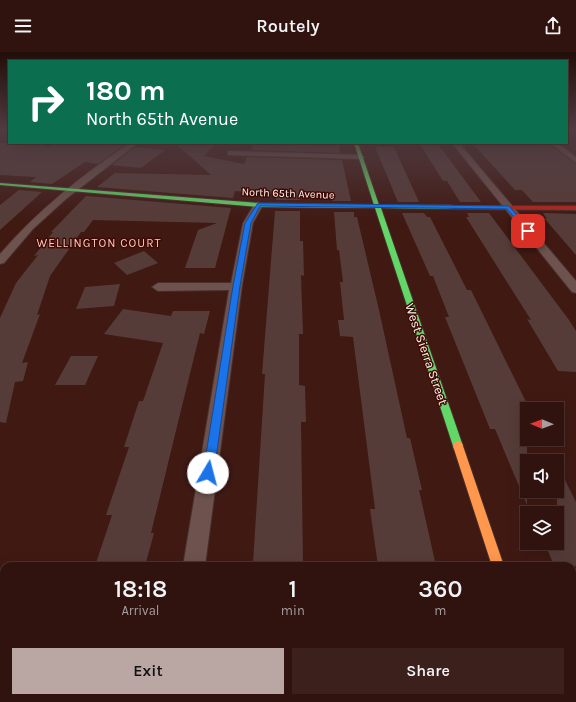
<!DOCTYPE html>
<html lang="en">
<head>
<meta charset="utf-8">
<style>
  body { margin:0; font-family:Karla,sans-serif; background:#3c201c; color:#f1f3f6; height:100vh; display:flex; flex-direction:column; font-size:15px; white-space:nowrap }
  * { box-sizing:border-box; margin:0 }
  p { font-size:13px; color:#a89e9e }
  .icon { flex:none; width:22px; height:22px; fill:none; stroke:currentColor; stroke-width:2; stroke-linecap:round; stroke-linejoin:round }
  .map { position:relative; flex:1; overflow:hidden }
  .side { position:absolute; left:0px; top:510px; width:576px; height:140px; display:flex; flex-direction:column; background:#30130e; border-radius:12px 12px 0 0; box-shadow:0 4px 16px #0002,0 0 0 1px #4b322e }
  .side>* { flex:none }
  .hud { position:absolute; left:8px; top:8px; width:560px; height:84px; border-radius:0px; box-shadow:0 4px 16px #0002,0 0 0 1px #4b322e; background:#0b6e4f; color:#fff; overflow:hidden }
  .needle { width:26px; rotate:271deg }
  .buttons { position:absolute; left:520px; top:350px; display:grid; gap:8px }
  .buttons a { display:grid; place-items:center; width:44px; height:44px; border-radius:0px; background:#30130e; box-shadow:0 4px 16px #0002,0 0 0 1px #4b322e; font-size:20px }
  .pin { position:absolute; display:grid; place-items:center; width:34px; height:34px; color:#fff; margin:-17px; border-radius:8px; box-shadow:0 2px 6px #0006 }
  .me { position:absolute; width:44px; margin:-22px; rotate:8deg; stroke-linejoin:round; filter:drop-shadow(0 0 3px #0008) }
  .turn { display:flex; align-items:center; gap:14px; height:84px; padding:0 12px; font-size:18px }
  .turn .icon { width:52px; height:52px; stroke-width:2.5 }
  .turn b { display:block; font-size:28px; line-height:34px }
  .eta { display:flex; justify-content:space-evenly; align-items:center; height:68px; text-align:center }
  .eta b { font-size:24px; font-weight:600; line-height:28px }
  .cta { display:flex; gap:8px; margin-top:auto; padding:8px 12px }
  .cta a { flex:1; height:46px; border-radius:0px; background:#baa7a3; color:#111; font-size:16px; font-weight:600; line-height:46px; text-align:center }
  .cta a+a { background:#3c201c; color:#f1f3f6 }
  header { display:flex; justify-content:space-between; align-items:center; height:52px; padding:0 12px; background:#30130e; font-size:18px; font-weight:600 }
  .map>svg:first-child { display:block }
</style>
</head>
<body>
<header><svg class="icon" aria-label="menu" viewBox="0 0 24 24"><path d="M4 6h16M4 12h16M4 18h16"/></svg>Routely<svg class="icon" aria-label="share" viewBox="0 0 24 24"><path d="M12 15V3M7 8l5-5 5 5M5 13v7h14v-7"/></svg></header>
<div class="map">
<svg width="576" height="650" viewBox="0 0 576 650">
  <rect width="100%" height="100%" fill="#401913"/>
  <!-- building -->
  <g fill="#563c38">
    <polygon points="0,91 39,91 48,95 54,91 89,94 93,91 123,94 98,112 85,110 52,132 30,130 36,125 0,123"/>
    <polygon points="175,91 217,91 204,104 244,112 247,105 342,108 351,149 332,149 331,141 306,140 306,143 300,142 300,148 276,148 276,142 235,139 233,146 97,135 115,121 211,123"/>
    <polygon points="255,91 307,91 307,93 339,93 340,101 251,98"/>
    <polygon points="420,92 438,92 481,150 460,150 447,129 443,129"/>
    <polygon points="473,92 549,92 576,112 576,150 533,150 522,138 515,138"/>
    <polygon points="135,95 165,98 141,116 112,113"/>
    <polygon points="375,95 394,95 419,150 398,150"/>
    <polygon points="19,138 42,140 0,178 0,153"/>
    <polygon points="86,144 231,156 215,216 185,216 198,178 217,171 93,168 84,180 81,180 50,224 37,263 40,262 22,311 28,310 23,329 15,330 6,371 0,370 0,266 16,231 38,203 34,204 53,180 51,180"/>
    <polygon points="275,159 300,159 300,189 303,189 304,224 301,223 303,282 299,282 299,333 305,334 306,370 301,370 303,512 253,511 265,322 262,322"/>
    <polygon points="334,160 354,160 354,165 357,165 379,258 407,386 410,386 422,438 419,438 436,514 378,514 370,457 375,457 353,285 340,284 338,268 344,268 340,230 343,230 339,198 337,198"/>
    <polygon points="402,161 424,161 427,165 430,165 467,238 471,238 527,352 527,453 495,377 490,377 445,265 449,265 433,224 430,224"/>
    <polygon points="467,161 489,161 569,268 576,279 576,320 558,319 527,267 531,268 466,165 469,165"/>
    <polygon points="543,161 576,162 576,203 544,166 547,167"/>
    <polygon points="144,199 158,211 127,223 114,211"/>
    <polygon points="120,232 114,254 76,257 85,235"/>
    <polygon points="123,257 171,264 173,259 210,259 204,282 200,281 183,350 151,481 154,481 145,514 95,514 112,463 106,463 129,395 124,395 139,349 143,349 163,291 104,282"/>
    <polygon points="71,304 98,304 85,333 55,333"/>
    <polygon points="557,412 576,450 576,514 554,514 545,491 557,491"/>
  </g>
  <g fill="none" stroke-linecap="round" stroke-linejoin="round">
    <defs>
      <g id="street">
        <path d="M130 91H138L66 147 33 177 4 211 0 212V202C38 158 82 123 130 91Z"/>
        <polygon points="452,91 459,91 576,229 576,241 572,240"/>
        <polygon points="550,91 557,91 576,105 576,111"/>
        <polygon points="228,99 361,103 365,105 361,107 231,103 228,103"/>
        <polygon points="258,150 263,153 253,171 242,234 205,514 183,514 229,238 158,239 152,235 158,231 231,231 243,171 255,151"/>
        <rect x="161" y="646" width="26" height="4"/>
        <polygon points="529,646 555,646 556,650 530,650"/>
      </g>
      <polygon id="fast" points="354,91 358,91 379,153 451,153 454,155 451,157 381,156 463,394 462,397 458,399 454,397 453,394 375,156 258,155 0,133 0,131 258,151 374,153"/>
      <polygon id="slow" points="458,389 462,391 463,394 504,514 492,514 453,394 454,391"/>
      <polygon id="jam" points="449,154 576,154 576,158 451,157 449,156"/>
    </defs>
    <!-- street casing -->
    <use href="#street" stroke="#472f2c" stroke-width="2"/>
    <!-- fast casing -->
    <use href="#fast" stroke="#472f2c" stroke-width="2"/>
    <!-- slow casing -->
    <use href="#slow" stroke="#472f2c" stroke-width="2"/>
    <!-- jam casing -->
    <use href="#jam" stroke="#472f2c" stroke-width="2"/>
    <!-- street -->
    <use href="#street" fill="#6d524d" fill-rule="evenodd"/>
    <!-- fast -->
    <use href="#fast" fill="#63d668" fill-rule="evenodd"/>
    <!-- slow -->
    <use href="#slow" fill="#ff974d" fill-rule="evenodd"/>
    <!-- jam -->
    <use href="#jam" fill="#b3261e" fill-rule="evenodd"/>
  </g>
  <!-- sky -->
  <linearGradient id="sky" x2="0" y2="1"><stop stop-color="#230e0a"/><stop offset="0.46" stop-color="#533e44"/><stop offset="1" stop-color="#533e44" stop-opacity="0"/></linearGradient>
  <rect width="576" height="169" fill="url(#sky)"/>
  <!-- route -->
  <polygon fill="#1a73e8" stroke="#114b97" points="258,151 509,154 531,179 526,180 507,157 260,154 251,171 240,234 214,421 212,424 208,426 204,424 203,421 233,234 245,171"/>
  <g text-anchor="middle" stroke-width="3" stroke-linejoin="round" paint-order="stroke">
    <!-- far-street labels -->
    <g font-size="11" fill="#fcf3f0" stroke="#3f0a03">
      <text transform="translate(288 141) rotate(2)" y="4">North 65th Avenue</text>
    </g>
    <!-- far-neighbourhood labels -->
    <g font-size="12" letter-spacing="1" fill="#ffcabe" stroke="#3f0a03">
      <text x="99" y="195">WELLINGTON COURT</text>
    </g>
    <!-- street labels -->
    <g font-size="13" fill="#fcf3f0" stroke="#3f0a03">
      <text transform="translate(427 302) rotate(71)" y="5">West Sierra Street</text>
    </g>
  </g>
</svg>
<div class="buttons">
<a><svg class="needle" viewBox="-14 -14 28 28"><path d="M0-13l5 13h-10z" fill="#e53935"/><path d="M0 13l5-13h-10z" fill="#a89e9e"/></svg></a>
<a><svg class="icon" aria-label="sound" viewBox="0 0 24 24"><path d="M4 9h4l5-4v14l-5-4H4zM17 9q2 3 0 6"/></svg></a>
<a><svg class="icon" aria-label="layers" viewBox="0 0 24 24"><path d="M12 4l9 5-9 5-9-5zM3 14l9 5 9-5"/></svg></a>
</div>
<div class="pin" style="left:528px;top:179px;background:#d93025"><svg class="icon" aria-label="arrive" viewBox="0 0 24 24"><path d="M6 21V4h12l-3 4 3 4H6"/></svg></div>
<svg class="me" style="left:208px;top:421px" viewBox="-20 -20 40 40"><circle r="19" fill="#fff"/><path d="M0-13L10 11 0 6-10 11z" fill="#1a73e8"/></svg>
<div class="hud">
<div class="turn"><svg class="icon" aria-label="right" viewBox="0 0 24 24"><path d="M7 20v-9h11M14 6l5 5-5 5"/></svg><div><b>180 m</b>North 65th Avenue</div></div>
</div>
<section class="side">
<div class="eta">
<div><b>18:18</b><p>Arrival</p></div>
<div><b>1</b><p>min</p></div>
<div><b>360</b><p>m</p></div>
</div>
<div class="cta"><a>Exit</a><a>Share</a></div>
</section>
</div>
</body>
</html>
